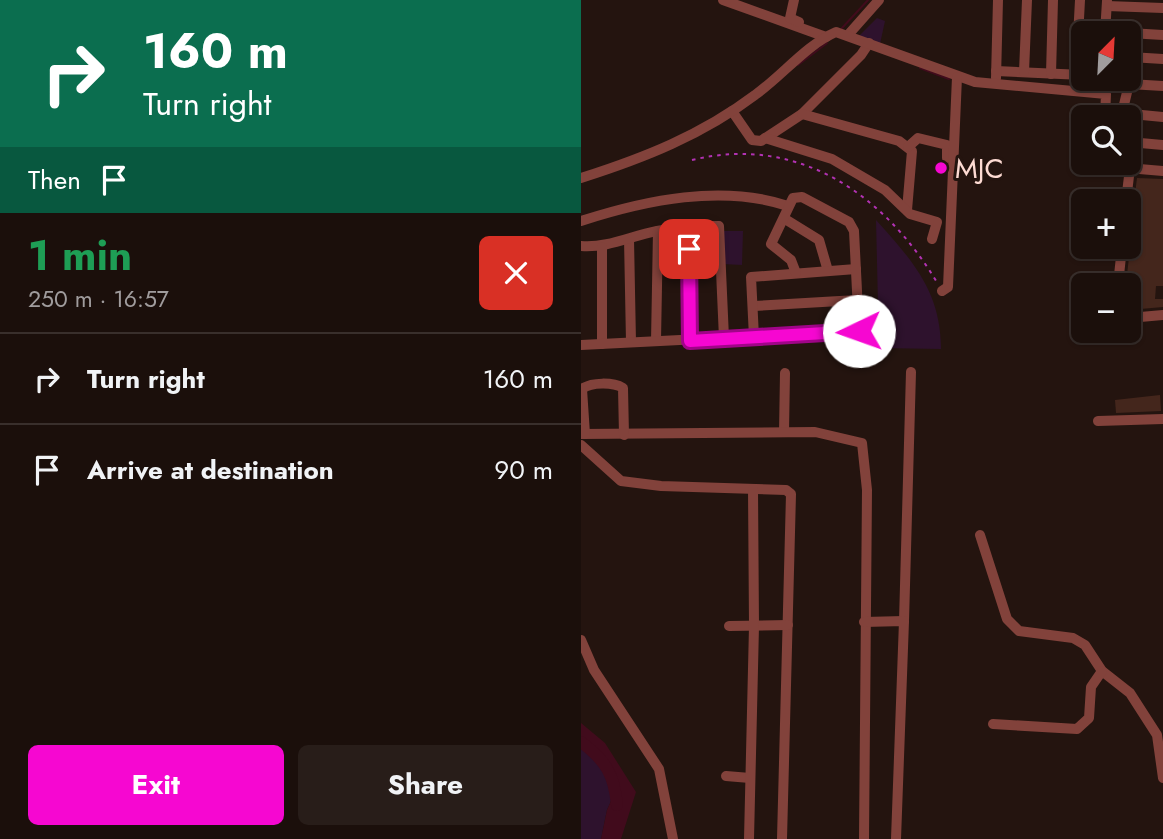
<!DOCTYPE html>
<html lang="en">
<head>
<meta charset="utf-8">
<style>
  body { margin:0; font-family:Jost,sans-serif; background:#281d19; color:#f1f3f6; height:100vh; display:flex; flex-direction:column; font-size:26px; white-space:nowrap }
  * { box-sizing:border-box; margin:0 }
  p { font-size:23px; color:#a09c9d }
  .icon { flex:none; width:38px; height:38px; fill:none; stroke:currentColor; stroke-width:2; stroke-linecap:round; stroke-linejoin:round }
  .map { position:relative; flex:1; overflow:hidden }
  .details { display:flex; flex-direction:column; background:#1b0f0b; width:581px }
  .details>* { flex:none }
  .guide { background:#0b6e4f; color:#fff; overflow:hidden }
  .needle { width:46px; rotate:24deg }
  .controls { position:absolute; left:490px; top:21px; display:grid; gap:14px }
  .controls a { display:grid; place-items:center; width:70px; height:70px; border-radius:10px; background:#1b0f0b; box-shadow:0 2px 5px #0004,0 0 0 2px #392f2c; font-size:35px }
  .pin { position:absolute; display:grid; place-items:center; width:60px; height:60px; color:#fff; margin:-30px; border-radius:14px; box-shadow:0 4px 10px #0006 }
  .me { position:absolute; width:77px; margin:-38px; rotate:267deg; stroke-linejoin:round; filter:drop-shadow(0 0 5px #0008) }
  .turn { display:flex; align-items:center; gap:24px; height:147px; padding:0 28px; font-size:32px }
  .turn .icon { width:91px; height:91px; stroke-width:2.5 }
  .turn b { display:block; font-size:49px; line-height:60px }
  .then { display:flex; align-items:center; height:66px; padding:0 28px; background:#0003; gap:14px; font-size:26px }
  .round { display:grid; place-items:center; flex:none; width:74px; height:74px; border-radius:10px; background:#281d19 }
  .head { display:flex; align-items:center; justify-content:space-between; height:119px; padding:0 28px }
  h1 { font-size:42px; font-weight:700; line-height:52px; color:#1e9e55 }
  .cta { display:flex; gap:14px; margin-top:auto; padding:14px 28px }
  .cta a { flex:1; height:80px; border-radius:10px; background:#f607d1; color:#fff; font-size:28px; font-weight:700; line-height:80px; text-align:center }
  .cta a+a { background:#281d19; color:#f1f3f6 }
  ul { padding:0; list-style:none }
  li { display:flex; align-items:center; gap:21px; height:91px; padding:0 28px; border-top:2px solid #392f2c }
  li div { flex:1 }
  li b { display:block; font-size:26px }
  li em { font-style:normal }
  main { display:flex; flex:1; min-height:0 }
  .map>svg:first-child { display:block }
</style>
</head>
<body>
<main>
<section class="details">
<div class="guide">
<div class="turn"><svg class="icon" aria-label="right" viewBox="0 0 24 24"><path d="M7 20v-9h11M14 6l5 5-5 5"/></svg><div><b>160 m</b>Turn right</div></div>
<div class="then">Then<svg class="icon" aria-label="arrive" viewBox="0 0 24 24"><path d="M6 21V4h12l-3 4 3 4H6"/></svg></div>
</div>
<div class="head"><div><h1>1 min</h1><p>250 m · 16:57</p></div><a class="round" style="background:#d93025;color:#fff"><svg class="icon" aria-label="close" viewBox="0 0 24 24"><path d="M6 6l12 12M18 6L6 18"/></svg></a></div>
<ul>
<li><svg class="icon" aria-label="right" viewBox="0 0 24 24"><path d="M7 20v-9h11M14 6l5 5-5 5"/></svg><div><b>Turn right</b></div><em>160 m</em></li>
<li><svg class="icon" aria-label="arrive" viewBox="0 0 24 24"><path d="M6 21V4h12l-3 4 3 4H6"/></svg><div><b>Arrive at destination</b></div><em>90 m</em></li>
</ul>
<div class="cta"><a>Exit</a><a>Share</a></div>
</section>
<div class="map">
<svg width="582" height="839" viewBox="0 0 582 839">
  <rect width="100%" height="100%" fill="#24140f"/>
  <!-- green -->
  <g fill="#2e122d">
    <polygon points="296,18 304,21 299,44 278,36"/>
    <path d="M295 220C332 261 360 292 360 349L298 348Z"/>
    <polygon points="141,231 162,231 161,265 141,264"/>
    <polygon points="0,740 24,762 37,785 26,810 20,839 0,839"/>
  </g>
  <!-- water -->
  <polygon fill="#410b1c" points="0,723 24,743 55,792 40,839 20,839 26,810 37,785 23,762 0,740"/>
  <g fill="none" stroke-linecap="round" stroke-linejoin="round">
    <!-- stream -->
    <g stroke="#410b1c" stroke-width="2">
      <polyline points="261,28 287,0"/>
      <polyline points="217,65 246,43"/>
      <polyline points="339,68 368,79"/>
    </g>
    <!-- river -->
    <path stroke="#410b1c" stroke-width="12" d="M0 742C25 761 33 774 36 805"/>
  </g>
  <!-- building -->
  <g fill="#44261c">
    <polygon points="556,178 582,179 582,286 575,286 574,299 582,299 582,307 548,310 548,284 545,284 549,248 548,208 553,202"/>
    <polygon points="579,395 580,411 535,413 534,400"/>
  </g>
  <g fill="none" stroke-linecap="round" stroke-linejoin="round">
    <!-- path -->
    <path stroke="#b232b3" stroke-width="2" stroke-dasharray="3.5 5" stroke-linecap="butt" d="M111 160C218 134 304 195 357 284"/>
    <!-- minor -->
    <g stroke="#82423b" stroke-width="10">
      <polyline points="142,0 245,37"/>
      <polyline points="213,0 209,18 218,22"/>
      <polyline points="526,6 582,8"/>
      <polyline points="525,32 546,33"/>
      <polyline points="524,33 526,1"/>
      <polyline points="548,33 582,35"/>
      <polyline points="267,35 298,0"/>
      <polyline points="415,71 502,75"/>
      <polyline points="443,72 446,0"/>
      <polyline points="470,74 472,0"/>
      <polyline points="495,75 499,0"/>
      <polyline points="415,78 417,0"/>
      <polyline points="534,79 548,84 582,86"/>
      <polyline points="151,111 171,140 180,141 221,114 280,55 288,43"/>
      <polyline points="540,113 582,117"/>
      <polyline points="221,114 318,141 331,151 326,210"/>
      <polyline points="540,117 548,84 549,57 582,59"/>
      <polyline points="184,138 251,159 304,190 329,214 356,222 351,239"/>
      <polyline points="548,142 582,145"/>
      <polyline points="327,147 337,138 366,145 366,158"/>
      <polyline points="523,163 523,166 582,171"/>
      <path d="M0 178C63 158 121 135 174 95 201 76 225 45 255 32L394 82 525 94 524 117"/>
      <polyline points="545,201 549,168"/>
      <polyline points="204,219 238,240 247,271"/>
      <path d="M0 221C65 200 141 184 207 206"/>
      <polyline points="107,226 109,341"/>
      <polyline points="48,239 50,342"/>
      <path d="M0 246C28 248 49 236 76 231 97 227 117 226 138 226L143 338"/>
      <polyline points="21,247 21,344"/>
      <polyline points="537,285 541,247"/>
      <polyline points="361,291 367,287 376,77"/>
      <polyline points="173,306 276,300"/>
      <polyline points="548,318 582,315"/>
      <polyline points="173,337 170,277 275,269"/>
      <polyline points="75,341 77,231"/>
      <polyline points="0,345 278,331 273,231 268,222 221,197 212,198 190,244 210,260 215,273"/>
      <polyline points="517,421 582,419"/>
      <polyline points="203,432 204,373"/>
      <polyline points="0,434 234,432 281,443 286,490 283,839"/>
      <path d="M4 434 1 389C10 382 32 382 42 388L43 435"/>
      <polyline points="0,445 40,481 80,486 205,490 210,494 201,839"/>
      <polyline points="399,535 426,619 438,631 492,638 504,645 521,671 549,693 576,735 582,778"/>
      <polyline points="323,621 330,372"/>
      <polyline points="283,622 323,621 315,839"/>
      <polyline points="148,626 207,625"/>
      <polyline points="0,640 13,670 78,769 92,839"/>
      <polyline points="412,724 496,729 508,718 510,687 521,671"/>
      <polyline points="145,776 169,778"/>
      <polyline points="168,839 173,626 172,489"/>
    </g>
  </g>
  <g fill="none" stroke-linecap="round" stroke-linejoin="round">
    <defs>
      <polyline id="route" points="108,249 109,341 278,331"/>
    </defs>
    <!-- route casing -->
    <use href="#route" stroke="#a00588" stroke-width="18"/>
    <!-- route -->
    <use href="#route" stroke="#f607d1" stroke-width="12"/>
  </g>
  <!-- markers -->
  <circle fill="#f607d1" stroke="#24140f" stroke-width="2.5" cx="360" cy="168" r="7"/>
  <g text-anchor="middle" stroke-width="6" stroke-linejoin="round" paint-order="stroke">
    <!-- poi labels -->
    <g font-size="28" fill="#fedbd3" stroke="#24140f" text-anchor="start">
      <text x="374" y="178">MJC</text>
    </g>
  </g>
</svg>
<div class="controls">
<a><svg class="needle" viewBox="-14 -14 28 28"><path d="M0-13l5 13h-10z" fill="#e53935"/><path d="M0 13l5-13h-10z" fill="#a09c9d"/></svg></a>
<a><svg class="icon" aria-label="search" viewBox="0 0 24 24"><circle cx="10" cy="10" r="6"/><path d="M15 15l6 6"/></svg></a>
<a>+</a>
<a>−</a>
</div>
<div class="pin" style="left:108px;top:249px;background:#d93025"><svg class="icon" aria-label="arrive" viewBox="0 0 24 24"><path d="M6 21V4h12l-3 4 3 4H6"/></svg></div>
<svg class="me" style="left:278px;top:331px" viewBox="-20 -20 40 40"><circle r="19" fill="#fff"/><path d="M0-13L10 11 0 6-10 11z" fill="#f607d1"/></svg>
</div>
</main>
</body>
</html>
